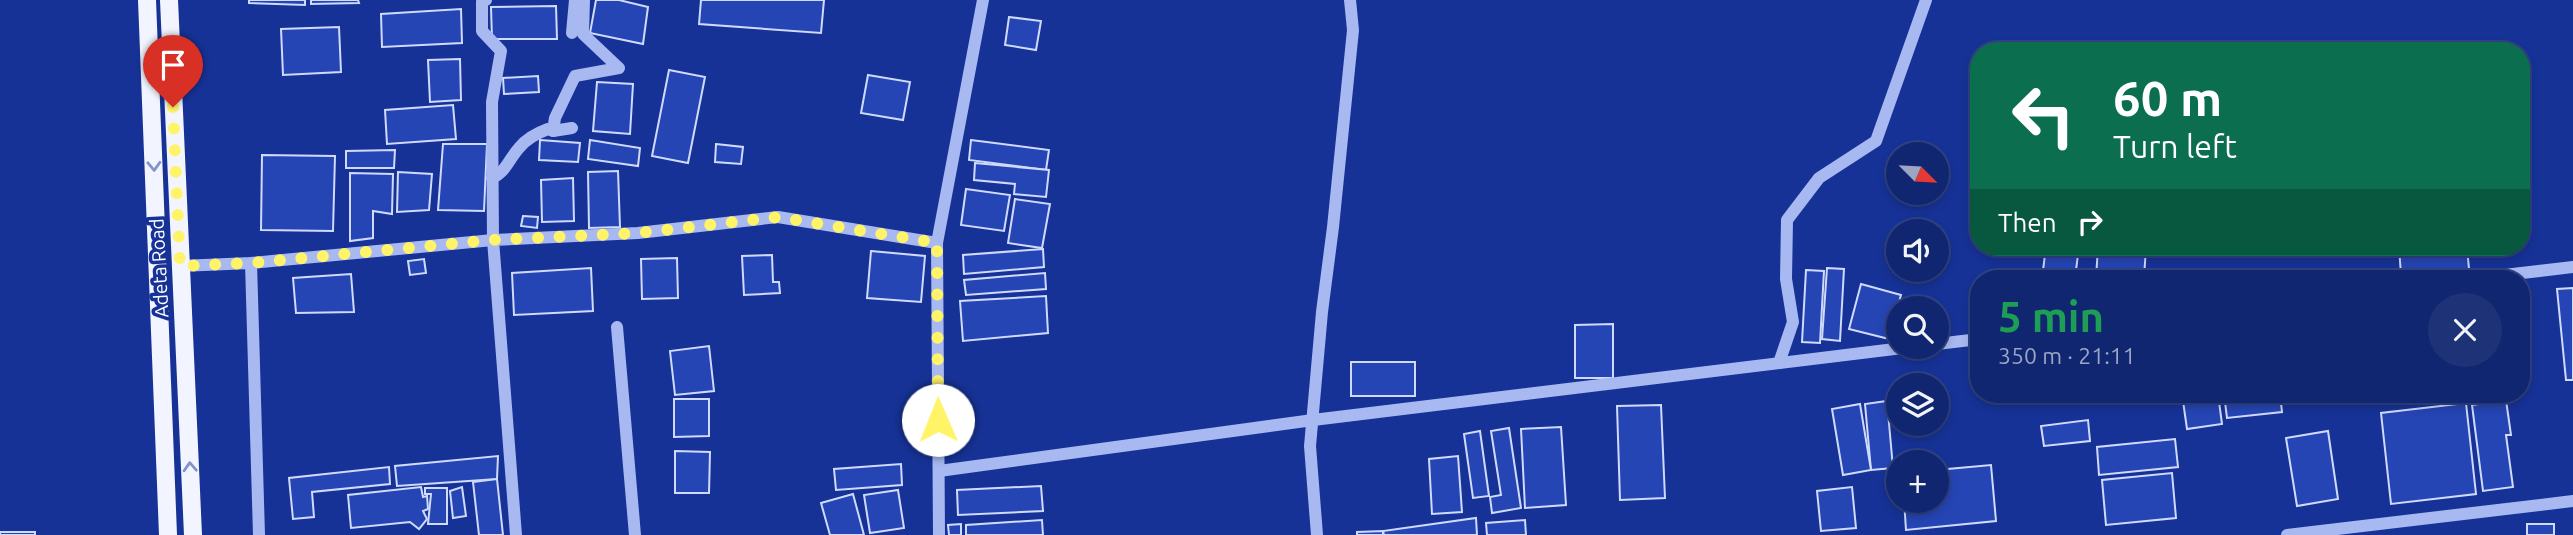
<!DOCTYPE html>
<html lang="en">
<head>
<meta charset="utf-8">
<style>
  body { margin:0; font-family:Ubuntu,sans-serif; background:#1e3278; color:#f1f3f6; height:100vh; display:flex; flex-direction:column; font-size:26px; white-space:nowrap }
  * { box-sizing:border-box; margin:0 }
  p { font-size:23px; color:#9ca5c3 }
  .icon { flex:none; width:38px; height:38px; fill:none; stroke:currentColor; stroke-width:2; stroke-linecap:round; stroke-linejoin:round }
  .map { position:relative; flex:1; overflow:hidden }
  .drawer { position:absolute; left:1970px; top:270px; width:560px; height:133px; display:flex; flex-direction:column; background:#102670; border-radius:28px; box-shadow:0 4px 10px #0003,0 0 0 2px #304383 }
  .drawer>* { flex:none }
  .top-card { position:absolute; left:1970px; top:42px; width:560px; height:214px; border-radius:28px; box-shadow:0 4px 10px #0003,0 0 0 2px #304383; background:#0b6e4f; color:#fff; overflow:hidden }
  .needle { width:46px; rotate:114deg }
  .tools { position:absolute; left:1886px; top:142px; display:grid; gap:14px }
  .tools a { display:grid; place-items:center; width:63px; height:63px; border-radius:50%; background:#102670; box-shadow:0 4px 10px #0003,0 0 0 2px #304383; font-size:35px }
  .pin { position:absolute; display:grid; place-items:center; width:60px; height:60px; color:#fff; margin:-72px -30px; border-radius:50% 50% 50% 0; rotate:-45deg; box-shadow:0 0 7px #0007 }
  .pin .icon { rotate:45deg }
  .me { position:absolute; width:77px; margin:-38px; rotate:359deg; stroke-linejoin:round; filter:drop-shadow(0 0 5px #0008) }
  .turn { display:flex; align-items:center; gap:24px; height:147px; padding:0 28px; font-size:32px }
  .turn .icon { width:91px; height:91px; stroke-width:2.5 }
  .turn b { display:block; font-size:49px; line-height:60px }
  .then { display:flex; align-items:center; height:66px; padding:0 28px; background:#0003; gap:14px; font-size:26px }
  .round { display:grid; place-items:center; flex:none; width:74px; height:74px; border-radius:37px; background:#1e3278 }
  .head { display:flex; align-items:center; justify-content:space-between; height:119px; padding:0 28px }
  h1 { font-size:42px; font-weight:600; line-height:52px; color:#1e9e55 }
  .map>svg:first-child { display:block }
</style>
</head>
<body>
<div class="map">
<svg width="2573" height="535" viewBox="0 0 2573 535">
  <rect width="100%" height="100%" fill="#163296"/>
  <!-- building -->
  <g fill="#2545b4" stroke="#cfdafc" stroke-width="2">
    <polygon points="249,0 305,0 305,5 249,3"/>
    <polygon points="311,0 358,0 359,3 311,4"/>
    <polygon points="596,0 619,0 648,7 643,44 590,33"/>
    <polygon points="701,0 824,0 821,33 699,24"/>
    <polygon points="556,6 557,39 492,39 491,7"/>
    <polygon points="461,9 462,43 382,47 381,14"/>
    <polygon points="1009,17 1041,21 1036,50 1005,45"/>
    <polygon points="339,27 341,72 283,75 281,29"/>
    <polygon points="460,59 461,100 430,102 428,60"/>
    <polygon points="669,70 705,77 688,163 652,156"/>
    <polygon points="868,75 910,82 903,120 861,113"/>
    <polygon points="538,76 539,92 504,94 503,78"/>
    <polygon points="597,82 633,84 630,134 593,131"/>
    <polygon points="453,105 456,139 387,144 385,110"/>
    <polygon points="540,140 580,143 578,162 539,160"/>
    <polygon points="590,140 640,148 638,166 588,159"/>
    <polygon points="971,140 1049,150 1046,170 969,160"/>
    <polygon points="443,144 487,144 484,211 438,210"/>
    <polygon points="716,144 743,147 741,164 715,162"/>
    <polygon points="395,150 394,168 346,168 346,151"/>
    <polygon points="262,155 335,156 333,231 261,230"/>
    <polygon points="975,163 1049,170 1046,197 1014,194 1015,184 974,180"/>
    <polygon points="618,171 620,227 589,228 588,172"/>
    <polygon points="398,172 432,174 429,210 397,212"/>
    <polygon points="350,173 393,174 392,214 373,211 373,238 350,241"/>
    <polygon points="573,178 574,221 542,222 541,180"/>
    <polygon points="966,189 1010,195 1004,231 961,225"/>
    <polygon points="1015,199 1050,204 1042,248 1008,243"/>
    <polygon points="523,216 538,217 537,228 521,226"/>
    <polygon points="2046,247 2079,247 2075,278 2042,278"/>
    <polygon points="2098,247 2146,247 2144,278 2096,278"/>
    <polygon points="2399,247 2467,247 2469,269 2401,275"/>
    <polygon points="1043,249 1044,267 964,274 963,255"/>
    <polygon points="871,251 925,256 921,302 867,298"/>
    <polygon points="772,255 773,282 779,282 780,293 744,295 742,256"/>
    <polygon points="677,258 678,298 642,299 641,259"/>
    <polygon points="424,259 426,273 410,275 408,261"/>
    <polygon points="591,268 593,311 514,315 512,273"/>
    <polygon points="1827,268 1844,269 1840,341 1822,339"/>
    <polygon points="1806,270 1824,271 1820,343 1802,342"/>
    <polygon points="1045,273 1046,289 966,295 964,280"/>
    <polygon points="351,274 354,312 296,313 293,278"/>
    <polygon points="1861,284 1901,295 1889,339 1849,329"/>
    <polygon points="2573,288 2573,380 2566,380 2557,289"/>
    <polygon points="1046,296 1048,333 963,341 960,301"/>
    <polygon points="1613,324 1613,378 1575,378 1575,325"/>
    <polygon points="709,346 714,391 675,395 670,351"/>
    <rect x="1351" y="362" width="64" height="34"/>
    <polygon points="2182,394 2218,394 2222,424 2187,429"/>
    <polygon points="2224,394 2280,394 2282,412 2227,418"/>
    <polygon points="674,399 709,399 709,436 674,437"/>
    <polygon points="2506,400 2511,435 2506,435 2513,487 2483,491 2472,405"/>
    <polygon points="1887,401 1893,468 1871,470 1865,404"/>
    <polygon points="2466,403 2476,494 2391,504 2381,413"/>
    <polygon points="1860,404 1871,470 1843,475 1832,409"/>
    <polygon points="1661,405 1665,498 1620,500 1617,406"/>
    <polygon points="2088,420 2090,441 2044,446 2041,426"/>
    <polygon points="1561,427 1566,505 1525,508 1521,429"/>
    <polygon points="1509,428 1521,508 1492,513 1490,497 1501,495 1491,431"/>
    <polygon points="1480,431 1489,496 1473,498 1464,434"/>
    <polygon points="2328,431 2338,499 2297,506 2286,438"/>
    <polygon points="2175,439 2178,467 2099,475 2097,447"/>
    <polygon points="675,451 710,452 709,493 675,493"/>
    <polygon points="498,456 497,479 397,486 395,466"/>
    <polygon points="1458,456 1462,512 1432,514 1429,459"/>
    <polygon points="901,464 902,485 836,490 834,469"/>
    <polygon points="1991,465 1996,521 1906,530 1904,500 1937,500 1937,470"/>
    <polygon points="389,467 390,484 312,492 314,517 293,519 289,478"/>
    <polygon points="2172,473 2176,518 2106,525 2102,480"/>
    <polygon points="497,479 503,535 479,535 473,482"/>
    <polygon points="1041,486 1043,511 958,515 957,490"/>
    <polygon points="421,487 423,497 427,496 428,509 423,511 427,519 419,529 410,522 351,528 348,495"/>
    <polygon points="462,487 466,516 453,518 450,491"/>
    <polygon points="1852,487 1856,528 1821,531 1817,491"/>
    <polygon points="425,488 447,488 447,524 428,524 431,494 425,494"/>
    <polygon points="898,490 904,528 870,533 864,495"/>
    <polygon points="853,494 864,535 830,535 821,503"/>
    <polygon points="1476,518 1477,535 1384,535 1383,531"/>
    <polygon points="1042,520 1043,535 966,535 966,525"/>
    <polygon points="1525,520 1526,535 1487,535 1486,523"/>
    <polygon points="961,524 961,535 949,535 948,525"/>
    <rect x="2527" y="524" width="27" height="11"/>
    <polygon points="1383,531 1383,535 1357,535 1357,532"/>
    <rect x="0" y="532" width="35" height="3"/>
  </g>
  <g fill="none" stroke-linecap="round" stroke-linejoin="round">
    <!-- minor -->
    <g stroke="#a8b9f1" stroke-width="12">
      <polyline points="486,0 482,2 482,31 501,51 492,102 493,240 516,535"/>
      <polyline points="572,33 575,0"/>
      <polyline points="553,131 555,118 575,76 619,68 583,34 584,0"/>
      <path d="M492 178C506 172 509 159 519 148 526 139 537 133 548 129L553 131 572 128"/>
      <polyline points="251,263 259,535"/>
      <polyline points="180,266 251,263 493,240 638,233 778,217 937,243"/>
      <polyline points="2479,278 2573,267"/>
      <polyline points="617,327 635,535"/>
      <polyline points="1937,344 1979,339"/>
      <polyline points="1779,363 1793,322 1786,279 1787,220 1819,178 1876,141 1926,0"/>
      <polyline points="939,471 1313,420 1919,346"/>
      <polyline points="939,535 937,243 983,0"/>
      <polyline points="1317,535 1310,446 1322,312 1333,227 1353,30 1350,0"/>
      <polyline points="2287,535 2573,501"/>
    </g>
    <!-- major -->
    <g stroke="#f2f4ff" stroke-width="18">
      <polyline points="147,0 168,535"/>
      <polyline points="169,0 193,535"/>
    </g>
  </g>
  <!-- one-way arrows -->
  <defs><path id="oneway-chevron" d="M-2-3.5L2.5 0L-2 3.5" fill="none" stroke-width="1.6" stroke-linecap="round" stroke-linejoin="round" transform="scale(1.75)"/></defs>
  <g stroke="#8493ca">
    <use href="#oneway-chevron" transform="translate(154 166) rotate(88)"/>
    <use href="#oneway-chevron" transform="translate(190 467) rotate(-93)"/>
  </g>
  <g fill="none" stroke-linecap="round" stroke-linejoin="round">
    <!-- route -->
    <polyline stroke="#fff468" stroke-width="12" stroke-dasharray="0 21.6" points="173,107 180,266 251,263 492,240 638,233 778,217 937,243 938,420"/>
  </g>
  <g text-anchor="middle" stroke-width="7" stroke-linejoin="round" paint-order="stroke">
    <!-- street labels -->
    <g font-size="19" fill="#fff" stroke="#163296">
      <text transform="translate(159 268) rotate(-93)" y="7">Adeta Road</text>
    </g>
  </g>
</svg>
<div class="tools">
<a><svg class="needle" viewBox="-14 -14 28 28"><path d="M0-13l5 13h-10z" fill="#e53935"/><path d="M0 13l5-13h-10z" fill="#9ca5c3"/></svg></a>
<a><svg class="icon" aria-label="sound" viewBox="0 0 24 24"><path d="M4 9h4l5-4v14l-5-4H4zM17 9q2 3 0 6"/></svg></a>
<a><svg class="icon" aria-label="search" viewBox="0 0 24 24"><circle cx="10" cy="10" r="6"/><path d="M15 15l6 6"/></svg></a>
<a><svg class="icon" aria-label="layers" viewBox="0 0 24 24"><path d="M12 4l9 5-9 5-9-5zM3 14l9 5 9-5"/></svg></a>
<a>+</a>
</div>
<div class="pin" style="left:173px;top:107px;background:#d93025"><svg class="icon" aria-label="arrive" viewBox="0 0 24 24"><path d="M6 21V4h12l-3 4 3 4H6"/></svg></div>
<svg class="me" style="left:938px;top:420px" viewBox="-20 -20 40 40"><circle r="19" fill="#fff"/><path d="M0-13L10 11 0 6-10 11z" fill="#fff468"/></svg>
<div class="top-card">
<div class="turn"><svg class="icon" aria-label="left" viewBox="0 0 24 24"><path d="M17 20v-9H6M10 6l-5 5 5 5"/></svg><div><b>60 m</b>Turn left</div></div>
<div class="then">Then<svg class="icon" aria-label="right" viewBox="0 0 24 24"><path d="M7 20v-9h11M14 6l5 5-5 5"/></svg></div>
</div>
<section class="drawer">
<div class="head"><div><h1>5 min</h1><p>350 m · 21:11</p></div><a class="round"><svg class="icon" aria-label="close" viewBox="0 0 24 24"><path d="M6 6l12 12M18 6L6 18"/></svg></a></div>
</section>
</div>
</body>
</html>
